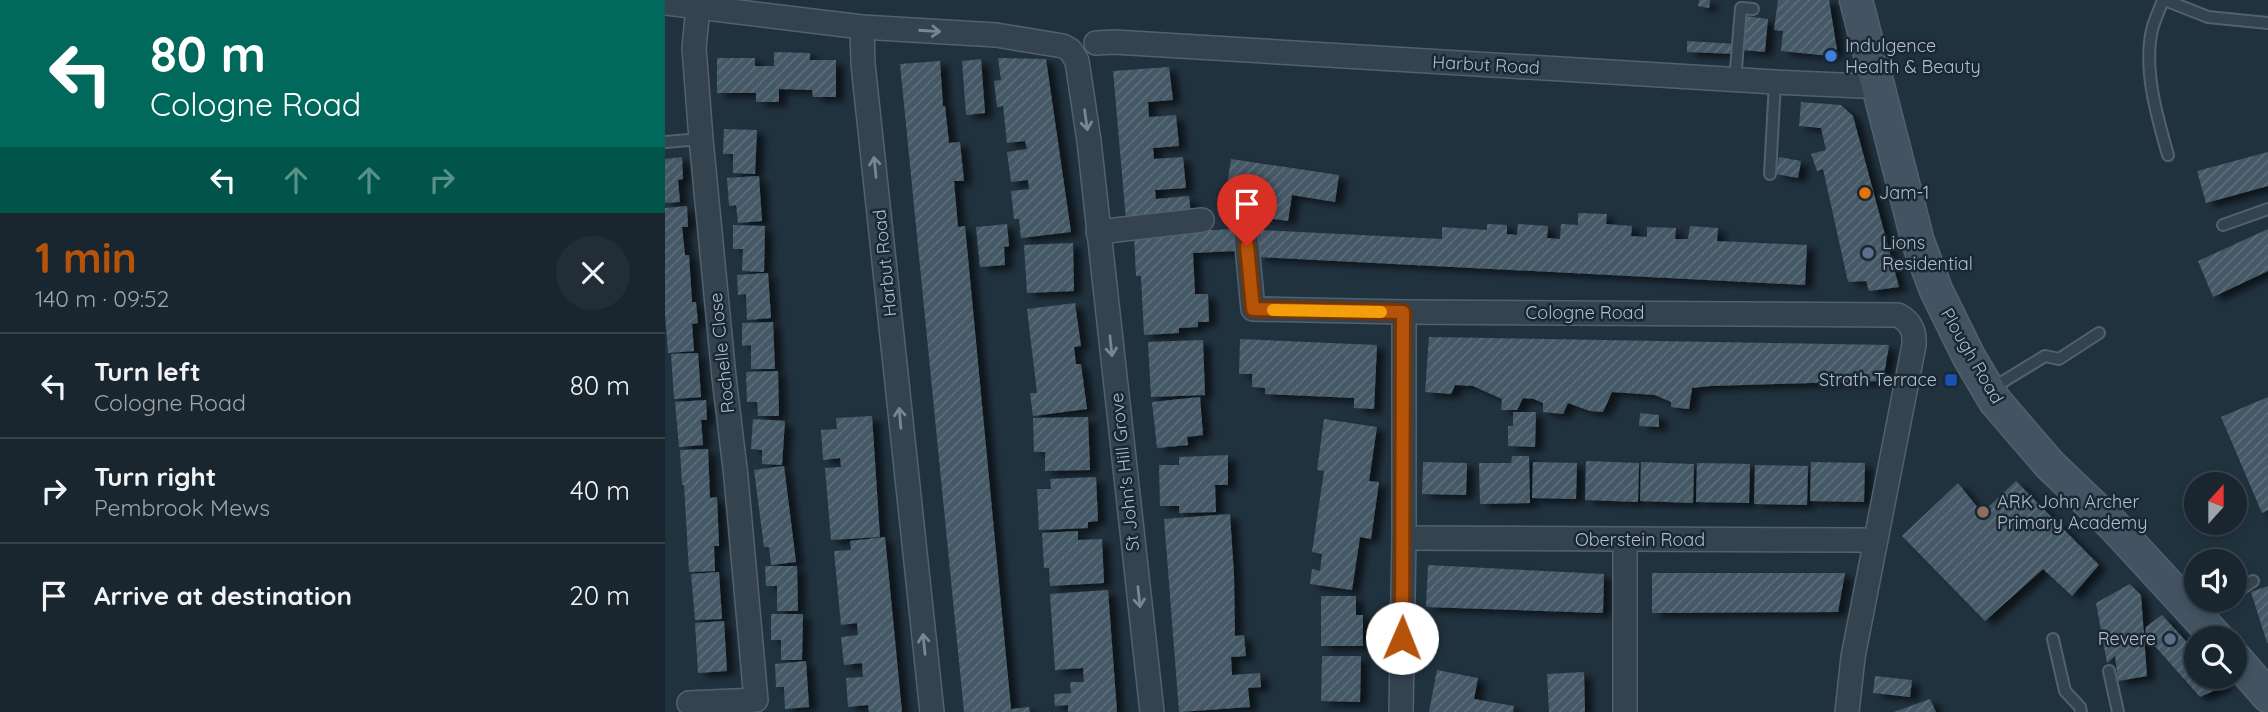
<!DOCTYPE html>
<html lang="en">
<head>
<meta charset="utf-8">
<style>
  body { margin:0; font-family:Quicksand,sans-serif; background:#222e37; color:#f1f3f6; height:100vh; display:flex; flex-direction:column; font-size:26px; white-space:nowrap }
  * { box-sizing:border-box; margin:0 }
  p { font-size:23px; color:#9fa5aa }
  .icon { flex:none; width:38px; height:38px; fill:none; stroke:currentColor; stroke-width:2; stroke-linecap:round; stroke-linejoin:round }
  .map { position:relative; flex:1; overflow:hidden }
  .panel { display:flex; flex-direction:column; background:#19262f; width:665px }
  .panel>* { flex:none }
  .top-card { background:#00695c; color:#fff; overflow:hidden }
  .needle { width:46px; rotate:21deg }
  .buttons { position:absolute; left:1519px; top:472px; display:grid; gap:14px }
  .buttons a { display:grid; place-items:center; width:63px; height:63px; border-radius:50%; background:#19262f; box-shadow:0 4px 10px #0003,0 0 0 2px #37434b; font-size:35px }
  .pin { position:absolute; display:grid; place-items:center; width:60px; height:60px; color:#fff; margin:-72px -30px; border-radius:50% 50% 50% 0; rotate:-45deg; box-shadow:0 0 7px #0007 }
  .pin .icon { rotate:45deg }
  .me { position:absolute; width:77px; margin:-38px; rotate:1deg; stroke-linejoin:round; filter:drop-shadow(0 0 5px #0008) }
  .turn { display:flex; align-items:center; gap:24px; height:147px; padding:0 35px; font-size:32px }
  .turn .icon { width:91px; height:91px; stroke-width:2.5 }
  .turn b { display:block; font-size:49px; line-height:60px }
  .lanes { display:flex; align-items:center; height:66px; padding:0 35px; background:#0003; justify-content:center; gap:35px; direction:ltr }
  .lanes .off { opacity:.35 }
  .round { display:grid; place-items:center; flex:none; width:74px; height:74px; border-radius:37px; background:#222e37 }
  .overview { display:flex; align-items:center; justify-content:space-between; height:119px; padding:0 35px }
  h1 { font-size:42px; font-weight:800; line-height:52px; color:#b45309 }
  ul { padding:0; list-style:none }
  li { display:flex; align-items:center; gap:21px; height:105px; padding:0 35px; border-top:2px solid #37434b }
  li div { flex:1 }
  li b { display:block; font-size:26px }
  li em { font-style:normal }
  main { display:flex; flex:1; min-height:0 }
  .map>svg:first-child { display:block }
</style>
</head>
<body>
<main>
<section class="panel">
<div class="top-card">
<div class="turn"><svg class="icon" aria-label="left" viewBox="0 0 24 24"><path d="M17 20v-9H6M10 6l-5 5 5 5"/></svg><div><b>80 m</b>Cologne Road</div></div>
<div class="lanes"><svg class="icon" aria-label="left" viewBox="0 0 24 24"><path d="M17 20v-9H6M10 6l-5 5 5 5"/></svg><svg class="icon off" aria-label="ahead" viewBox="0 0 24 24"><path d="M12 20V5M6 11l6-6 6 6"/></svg><svg class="icon off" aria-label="ahead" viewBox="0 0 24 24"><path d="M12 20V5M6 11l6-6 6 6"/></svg><svg class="icon off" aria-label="right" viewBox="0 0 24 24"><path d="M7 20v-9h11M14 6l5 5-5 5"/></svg></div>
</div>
<div class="overview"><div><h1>1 min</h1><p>140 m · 09:52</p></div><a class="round"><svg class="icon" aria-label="close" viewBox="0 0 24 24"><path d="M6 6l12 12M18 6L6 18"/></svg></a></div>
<ul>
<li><svg class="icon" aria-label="left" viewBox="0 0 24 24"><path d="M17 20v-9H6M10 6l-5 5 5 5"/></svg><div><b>Turn left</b><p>Cologne Road</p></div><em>80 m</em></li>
<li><svg class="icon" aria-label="right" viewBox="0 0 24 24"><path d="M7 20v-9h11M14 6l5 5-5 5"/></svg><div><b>Turn right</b><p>Pembrook Mews</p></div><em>40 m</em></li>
<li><svg class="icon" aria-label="arrive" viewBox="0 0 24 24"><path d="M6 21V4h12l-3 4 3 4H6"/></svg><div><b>Arrive at destination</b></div><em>20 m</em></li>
</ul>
</section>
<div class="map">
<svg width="1603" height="712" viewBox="0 0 1603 712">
  <defs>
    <pattern id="building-hatch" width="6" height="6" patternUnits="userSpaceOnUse" patternTransform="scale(1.75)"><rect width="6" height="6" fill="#445865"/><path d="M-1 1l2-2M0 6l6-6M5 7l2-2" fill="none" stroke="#5d6e7a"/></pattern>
    <filter id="shadow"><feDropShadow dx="8" dy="4.5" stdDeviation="3.5" flood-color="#0009"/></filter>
  </defs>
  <rect width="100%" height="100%" fill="#21323f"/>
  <!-- building -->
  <g fill="url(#building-hatch)" filter="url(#shadow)">
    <polygon points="1034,0 1045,0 1044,8 1033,6"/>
    <polygon points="1113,0 1164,0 1172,50 1165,56 1116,51 1118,31 1109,30"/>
    <polygon points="1080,16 1103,19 1100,52 1077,50"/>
    <polygon points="1022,41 1072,44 1072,54 1022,52"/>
    <polygon points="109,52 145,53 145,60 171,60 171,97 148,97 147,90 114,89 114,102 91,102 91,93 52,93 52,58 90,58 90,66 109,66"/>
    <polygon points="333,58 381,59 406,232 356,238 354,219 349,219 346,191 364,189 363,180 346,182 342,152 362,149 360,141 342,143 338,106 332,107 329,81 336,80"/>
    <polygon points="316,59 320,113 301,115 297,61"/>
    <polygon points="275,61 278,106 280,106 284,143 295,142 299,181 289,181 293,227 300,226 346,709 364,707 365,712 299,712 235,64"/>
    <polygon points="504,67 508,100 483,102 484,117 511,115 514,146 488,148 489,159 518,157 521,188 490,190 491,199 524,196 526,214 461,220 448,71"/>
    <polygon points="1136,102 1176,105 1188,116 1234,287 1204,291 1201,281 1183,282 1158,169 1152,171 1146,154 1161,150 1156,128 1134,126"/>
    <polygon points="59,129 92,130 90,174 68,173 68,154 58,154"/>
    <polygon points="1603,152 1603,186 1541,203 1532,171"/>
    <polygon points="17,157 18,179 13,180 15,202 0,203 0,159"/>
    <polygon points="1114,157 1136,161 1133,178 1111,174"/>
    <polygon points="566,159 674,175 670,202 627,195 623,221 558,212"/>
    <polygon points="94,176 97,221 73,223 71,205 64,206 62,178"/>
    <polygon points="22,206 23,227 17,227 20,255 24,255 27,302 31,302 33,323 27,324 29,351 3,353 0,314 0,208"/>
    <polygon points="913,213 942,214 941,224 967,226 966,236 982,237 982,227 1011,228 1010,239 1023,239 1025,226 1053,228 1052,241 1142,245 1140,285 593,257 595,230 777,239 777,227 822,230 822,224 842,225 842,234 852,235 853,224 883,226 882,238 895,239 896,224 913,225"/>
    <polygon points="342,224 344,246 339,247 340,265 315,267 311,227"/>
    <polygon points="68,225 100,226 99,272 77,271 78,249 68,249"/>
    <polygon points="568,229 570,251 528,253 530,294 543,294 544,322 533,322 533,327 514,328 514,333 479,335 476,276 471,276 469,234"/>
    <polygon points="1603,229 1603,271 1548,297 1533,261"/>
    <polygon points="408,243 409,291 362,293 359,245"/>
    <polygon points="103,273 106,318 82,320 81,294 73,295 72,275"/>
    <polygon points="410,303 416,346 409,347 411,364 416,364 422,409 368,416 365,393 372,393 362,309"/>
    <polygon points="108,322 110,369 86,369 86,345 77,346 77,323"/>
    <polygon points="764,337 1224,345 1218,381 1045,386 1027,388 1024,409 1006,407 1006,402 990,395 947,392 938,412 925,411 903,403 898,414 878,412 878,403 869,399 858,398 852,410 836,410 837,399 808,386 790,385 786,394 760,392"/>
    <polygon points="575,339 712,345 709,409 689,408 689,398 600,394 600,388 587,387 587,374 574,374"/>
    <polygon points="538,340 540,395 486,397 483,342"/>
    <polygon points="33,353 36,397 9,399 6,354"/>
    <polygon points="113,371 114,416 93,416 92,402 82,402 81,372"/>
    <polygon points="535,397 538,435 522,437 523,445 492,448 487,402"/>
    <polygon points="1603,397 1603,510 1597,513 1556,417"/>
    <polygon points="41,400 42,420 36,420 38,445 14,447 10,402"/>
    <polygon points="848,412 871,412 870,447 843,446 843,426 848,426"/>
    <polygon points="975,413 994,415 994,427 974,426"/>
    <polygon points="207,416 215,537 166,540 160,468 176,467 175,458 158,460 156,430 172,429 171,418"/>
    <polygon points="423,417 425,470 380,471 380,452 369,452 368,418"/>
    <polygon points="88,419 120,421 117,465 97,464 97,450 86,449"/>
    <polygon points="659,419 712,427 704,481 714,482 706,539 695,537 687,590 645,584 647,569 655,571 657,554 647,552 659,471 652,470"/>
    <polygon points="43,449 45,498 52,497 54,546 49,546 50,571 24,572 19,485 17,485 15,450"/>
    <polygon points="563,455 563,485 550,485 551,512 514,513 514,506 495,506 494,465 514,465 514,457"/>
    <polygon points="847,456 864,456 865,503 815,504 814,463 846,463"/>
    <polygon points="921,461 974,463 973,502 920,500"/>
    <polygon points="758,462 802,463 801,495 757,494"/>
    <polygon points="868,462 912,463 911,499 867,498"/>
    <polygon points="976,462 1029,464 1028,503 975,501"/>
    <polygon points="1146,462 1200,463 1199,502 1145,501"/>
    <polygon points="1032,463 1085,464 1084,503 1031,502"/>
    <polygon points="1090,465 1143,466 1142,505 1089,504"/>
    <polygon points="117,466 119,466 131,562 106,565 104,547 99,547 89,470"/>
    <polygon points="431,477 433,521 423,522 423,528 374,530 372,489 386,489 385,479"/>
    <polygon points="1351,481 1434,565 1407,596 1378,569 1320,621 1237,536 1293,483 1317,513"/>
    <polygon points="565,514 569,575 570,636 579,635 581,656 566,657 567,675 595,673 596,687 583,688 585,707 514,712 499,519"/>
    <polygon points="413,531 413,540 437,539 439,583 385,586 384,568 379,568 377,533"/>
    <polygon points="220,537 237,712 204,712 203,705 183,707 181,678 198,677 197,663 179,665 176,637 193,635 192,623 176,625 169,551 186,550 185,541"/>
    <polygon points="763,565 939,574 938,613 761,607"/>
    <polygon points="100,566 132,566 133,611 112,611 112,586 101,586"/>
    <polygon points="54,572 57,619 30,620 26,574"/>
    <polygon points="987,573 1180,573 1173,612 987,613"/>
    <polygon points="1465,584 1476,595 1482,676 1453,681 1450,656 1442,663 1431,603"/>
    <polygon points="1603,586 1603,643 1602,643 1586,592"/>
    <polygon points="443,590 452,712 403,712 403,705 390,706 389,694 406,693 405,682 419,682 418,668 390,670 385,594"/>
    <polygon points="656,596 691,596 691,615 698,615 698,646 656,646"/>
    <polygon points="106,614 138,614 137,660 116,660 116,640 106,640"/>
    <polygon points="1497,615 1531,652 1531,677 1554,677 1561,685 1535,697 1480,635 1481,627"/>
    <polygon points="59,621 62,671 33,673 30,623"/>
    <polygon points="657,656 696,656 695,702 656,701"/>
    <polygon points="141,661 144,707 120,709 119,687 111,687 110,664"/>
    <polygon points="772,670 813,678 809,699 849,706 848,712 764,712"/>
    <polygon points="919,672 920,712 884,712 882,674"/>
    <polygon points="1210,676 1247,680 1245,697 1208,693"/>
    <polygon points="1265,699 1271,712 1229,712"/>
  </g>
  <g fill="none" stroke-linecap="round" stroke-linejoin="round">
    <defs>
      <g id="lane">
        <path d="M1498 0C1495 8 1491 17 1488 26 1477 66 1492 117 1503 155"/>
        <polyline points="1500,0 1543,17 1603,23"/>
        <polyline points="1070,80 1076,8 1088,9"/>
        <polyline points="0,142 36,139"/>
        <polyline points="1105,174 1110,82"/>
        <polyline points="1558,225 1603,209"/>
        <polyline points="1326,389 1380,356 1394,359 1434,333"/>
        <polyline points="1570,593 1588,581"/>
        <polyline points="1538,617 1559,600"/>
        <polyline points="1388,639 1400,691 1415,707 1416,712"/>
        <polyline points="1444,671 1453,712"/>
      </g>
      <g id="street">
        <polyline points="0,3 197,27 331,35 398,46 405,50 412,61 424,141 487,712"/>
        <polyline points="197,27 198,64 267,712"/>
        <polyline points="431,43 449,42 1110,82 1197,86 1211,82"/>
        <path d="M580 225 588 309 739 312 1233 315C1246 322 1250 331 1249 345L1188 657 1182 712"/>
        <polyline points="433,232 537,220"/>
        <polyline points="739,538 1198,540 1210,543"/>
        <polyline points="960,540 960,712"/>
        <polyline points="24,703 91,700 71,477 59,377 36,139 29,48 33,7"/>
        <polyline points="736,712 739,538 739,312"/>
      </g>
      <g id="secondary">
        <polyline points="1191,0 1253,242 1271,290 1304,357 1330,401 1385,465 1448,525 1553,639"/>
        <polyline points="1570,658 1603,696"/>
      </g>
    </defs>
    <!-- lane casing -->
    <use href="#lane" stroke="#53616d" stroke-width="14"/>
    <!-- street casing -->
    <use href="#street" stroke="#53616d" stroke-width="26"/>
    <!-- secondary casing -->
    <use href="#secondary" stroke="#53616d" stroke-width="35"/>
    <!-- lane -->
    <use href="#lane" stroke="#35434f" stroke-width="10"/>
    <!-- street -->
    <use href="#street" stroke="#35434f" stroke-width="23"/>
    <!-- secondary -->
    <use href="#secondary" stroke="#435362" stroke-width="32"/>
  </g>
  <!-- one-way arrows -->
  <defs><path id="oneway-shaft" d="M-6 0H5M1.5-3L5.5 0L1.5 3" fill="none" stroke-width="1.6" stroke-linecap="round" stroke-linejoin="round" transform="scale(1.75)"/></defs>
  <g stroke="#798793">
    <use href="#oneway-shaft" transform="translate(265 31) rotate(4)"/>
    <use href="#oneway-shaft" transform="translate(421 120) rotate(82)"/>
    <use href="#oneway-shaft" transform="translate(210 167) rotate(-96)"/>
    <use href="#oneway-shaft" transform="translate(446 346) rotate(84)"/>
    <use href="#oneway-shaft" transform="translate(235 418) rotate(-95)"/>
    <use href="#oneway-shaft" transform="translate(474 597) rotate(84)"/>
    <use href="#oneway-shaft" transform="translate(259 644) rotate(-96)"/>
  </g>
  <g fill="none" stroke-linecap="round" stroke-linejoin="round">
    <defs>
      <polyline id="route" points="582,246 588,309 738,312 737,638"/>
    </defs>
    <!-- route casing -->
    <use href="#route" stroke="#753606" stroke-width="18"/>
    <!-- route -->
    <use href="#route" stroke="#b45309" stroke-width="12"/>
    <!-- slow -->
    <polyline stroke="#f59e0b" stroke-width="12" points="608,310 716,312"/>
  </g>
  <!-- markers -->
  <circle fill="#3f7fe0" stroke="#1a2834" stroke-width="2.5" cx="1166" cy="56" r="7"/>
  <circle fill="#e8710a" stroke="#1a2834" stroke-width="2.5" cx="1200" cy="193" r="7"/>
  <g fill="#5c6f8a" stroke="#1a2834" stroke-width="2.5">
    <circle cx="1203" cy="253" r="7"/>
    <circle cx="1505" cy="639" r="7"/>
  </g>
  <rect fill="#1a4fb4" stroke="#1a2834" stroke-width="2.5" x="1279" y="373" width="14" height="14" rx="3.5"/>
  <circle fill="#8d6e63" stroke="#1a2834" stroke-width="2.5" cx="1318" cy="512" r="7"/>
  <g text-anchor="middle" stroke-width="5" stroke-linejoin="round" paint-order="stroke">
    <!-- poi labels -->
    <g font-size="18" fill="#b1beca" stroke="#1a2834" text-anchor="start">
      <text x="1180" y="52">Indulgence<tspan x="1180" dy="21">Health &amp; Beauty</tspan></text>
      <text x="1214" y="199">Jam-1</text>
      <text x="1217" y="249">Lions<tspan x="1217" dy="21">Residential</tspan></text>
      <text x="1272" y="386" text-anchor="end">Strath Terrace</text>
      <text x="1332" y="508">ARK John Archer<tspan x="1332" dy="21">Primary Academy</tspan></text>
      <text x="1491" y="645" text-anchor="end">Revere</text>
    </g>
    <!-- street labels -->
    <g font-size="18" fill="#b1beca" stroke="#1a2834">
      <text transform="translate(821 65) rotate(3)" y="6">Harbut Road</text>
      <text transform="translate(220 263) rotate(-96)" y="6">Harbut Road</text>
      <text x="920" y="319">Cologne Road</text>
      <text transform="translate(57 353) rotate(-96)" y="6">Rochelle Close</text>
      <text transform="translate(1307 356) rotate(60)" y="6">Plough Road</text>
      <text transform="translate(460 472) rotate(-96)" y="6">St John's Hill Grove</text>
      <text x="975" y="546">Oberstein Road</text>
    </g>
  </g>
</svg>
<div class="buttons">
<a><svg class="needle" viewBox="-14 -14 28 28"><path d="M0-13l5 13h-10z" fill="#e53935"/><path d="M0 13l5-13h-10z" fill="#9fa5aa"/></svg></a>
<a><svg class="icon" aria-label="sound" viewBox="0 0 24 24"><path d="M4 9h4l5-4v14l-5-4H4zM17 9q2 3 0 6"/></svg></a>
<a><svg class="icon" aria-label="search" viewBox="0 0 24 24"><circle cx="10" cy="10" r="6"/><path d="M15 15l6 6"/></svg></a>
</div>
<div class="pin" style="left:582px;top:246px;background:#d93025"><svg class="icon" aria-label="arrive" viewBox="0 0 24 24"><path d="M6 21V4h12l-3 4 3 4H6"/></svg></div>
<svg class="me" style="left:737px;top:638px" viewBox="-20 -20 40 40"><circle r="19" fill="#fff"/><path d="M0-13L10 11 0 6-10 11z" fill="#b45309"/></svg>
</div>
</main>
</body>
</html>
